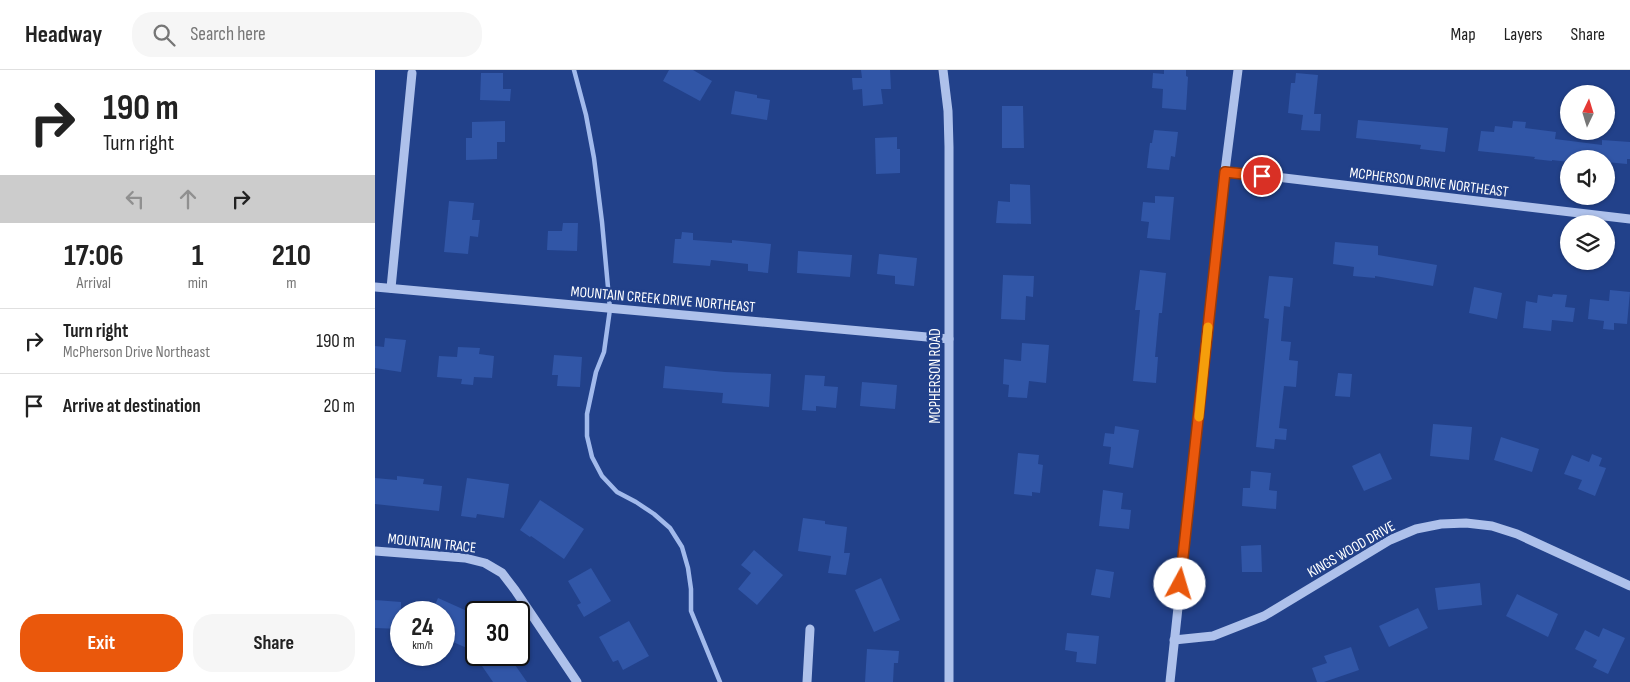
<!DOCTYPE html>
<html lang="en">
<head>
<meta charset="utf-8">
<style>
  body { margin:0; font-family:"Sofia Sans Condensed",sans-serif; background:#f6f6f6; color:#222; height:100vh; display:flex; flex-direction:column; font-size:19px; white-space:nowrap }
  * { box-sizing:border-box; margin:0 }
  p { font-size:16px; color:#767676 }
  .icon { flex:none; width:28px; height:28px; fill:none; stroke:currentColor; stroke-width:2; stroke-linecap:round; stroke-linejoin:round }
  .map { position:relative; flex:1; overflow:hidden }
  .side { display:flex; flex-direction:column; background:#fff; width:375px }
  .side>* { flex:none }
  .top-card { background:#fff; color:#222; overflow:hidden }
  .needle { width:32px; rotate:4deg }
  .tools { position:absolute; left:1185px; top:15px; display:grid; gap:10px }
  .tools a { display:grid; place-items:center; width:55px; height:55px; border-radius:50%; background:#fff; box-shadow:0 1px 4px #0004; font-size:25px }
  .speed { position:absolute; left:15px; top:531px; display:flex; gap:10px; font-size:25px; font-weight:700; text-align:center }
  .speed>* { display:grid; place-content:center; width:65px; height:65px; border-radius:50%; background:#fff; box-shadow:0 1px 4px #0004; line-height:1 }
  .speed small { font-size:12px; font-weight:400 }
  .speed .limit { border:2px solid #111; border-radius:8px; background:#fff; color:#111 }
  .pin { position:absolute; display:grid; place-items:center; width:42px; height:42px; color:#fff; margin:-21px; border:2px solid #fff; border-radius:50%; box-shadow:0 1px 5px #0007 }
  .me { position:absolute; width:55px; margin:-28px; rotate:6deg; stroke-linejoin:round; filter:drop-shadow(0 0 4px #0008) }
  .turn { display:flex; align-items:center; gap:18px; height:105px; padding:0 20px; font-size:22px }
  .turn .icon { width:65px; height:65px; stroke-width:2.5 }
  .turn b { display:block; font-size:35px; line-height:42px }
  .lanes { display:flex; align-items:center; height:48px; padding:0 20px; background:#0003; justify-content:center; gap:25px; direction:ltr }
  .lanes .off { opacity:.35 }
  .eta { display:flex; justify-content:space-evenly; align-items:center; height:85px; text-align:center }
  .eta b { font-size:30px; font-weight:700; line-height:35px }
  .action { display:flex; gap:10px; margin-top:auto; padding:10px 20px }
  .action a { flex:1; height:58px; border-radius:20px; background:#ea580c; color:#fff; font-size:20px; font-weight:700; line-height:58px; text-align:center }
  .action a+a { background:#f6f6f6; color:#222 }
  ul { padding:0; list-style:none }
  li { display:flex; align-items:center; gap:15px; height:65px; padding:0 20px; border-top:1px solid #e0e0e0 }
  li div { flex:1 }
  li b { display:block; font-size:19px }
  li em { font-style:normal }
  header { display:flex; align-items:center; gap:30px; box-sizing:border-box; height:70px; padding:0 25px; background:#fff; border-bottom:1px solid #e0e0e0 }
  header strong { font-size:24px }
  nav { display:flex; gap:28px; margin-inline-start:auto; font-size:18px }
  .search { width:350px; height:45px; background:#f6f6f6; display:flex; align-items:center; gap:12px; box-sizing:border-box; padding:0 18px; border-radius:20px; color:#767676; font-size:19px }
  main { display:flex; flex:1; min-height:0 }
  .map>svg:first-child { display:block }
</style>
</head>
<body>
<header>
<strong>Headway</strong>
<div class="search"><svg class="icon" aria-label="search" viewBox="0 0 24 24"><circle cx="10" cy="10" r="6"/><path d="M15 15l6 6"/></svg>Search here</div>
<nav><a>Map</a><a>Layers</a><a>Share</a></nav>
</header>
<main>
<section class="side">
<div class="top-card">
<div class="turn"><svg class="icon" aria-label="right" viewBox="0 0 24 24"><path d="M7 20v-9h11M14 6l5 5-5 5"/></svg><div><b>190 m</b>Turn right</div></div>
<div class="lanes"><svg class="icon off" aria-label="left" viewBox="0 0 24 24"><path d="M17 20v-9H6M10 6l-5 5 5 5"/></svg><svg class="icon off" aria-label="ahead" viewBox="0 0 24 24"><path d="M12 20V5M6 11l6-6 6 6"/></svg><svg class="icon" aria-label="right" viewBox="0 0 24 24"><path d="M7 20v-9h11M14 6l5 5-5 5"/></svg></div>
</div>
<div class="eta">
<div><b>17:06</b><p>Arrival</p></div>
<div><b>1</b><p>min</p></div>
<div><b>210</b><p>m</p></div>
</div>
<ul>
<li><svg class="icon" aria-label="right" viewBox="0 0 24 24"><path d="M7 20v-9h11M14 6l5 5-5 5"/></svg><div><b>Turn right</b><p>McPherson Drive Northeast</p></div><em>190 m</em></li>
<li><svg class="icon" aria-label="arrive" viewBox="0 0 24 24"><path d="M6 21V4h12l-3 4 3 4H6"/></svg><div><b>Arrive at destination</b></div><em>20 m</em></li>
</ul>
<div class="action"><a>Exit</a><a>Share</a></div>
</section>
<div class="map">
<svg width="1255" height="612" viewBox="0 0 1255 612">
  <rect width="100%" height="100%" fill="#22418a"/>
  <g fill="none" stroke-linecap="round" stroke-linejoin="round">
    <!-- stream -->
    <polyline stroke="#a2baec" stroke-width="4.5" points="199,0 211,45 219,88 227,152 235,239 229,282 221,302 212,344 212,366 217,387 227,406 242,422 261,432 279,444 295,458 307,477 313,498 316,519 316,541 345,612"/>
  </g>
  <!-- building -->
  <g fill="#3156a7">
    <polygon points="294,0 318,0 337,11 325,31 288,11"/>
    <polygon points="486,0 515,0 516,19 506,19 508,34 488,36 487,19 478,20 477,8 487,8"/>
    <polygon points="789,0 811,0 811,6 813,7 811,40 787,38 788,19 777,18 778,3 789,4"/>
    <polygon points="106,3 128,3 128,19 136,19 135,31 105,30"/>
    <polygon points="921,3 943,5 939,44 946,44 945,61 926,60 928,45 913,43 916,13 920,13"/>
    <polygon points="360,21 382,25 382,28 395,30 392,50 356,44"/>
    <polygon points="627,36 648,36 649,78 627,78"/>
    <polygon points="983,50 1073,58 1070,82 1045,79 1046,75 981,68"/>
    <polygon points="130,51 130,72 122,72 122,89 91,90 91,68 97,68 97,52"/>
    <polygon points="1138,51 1151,52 1150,58 1181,62 1180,69 1227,75 1227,70 1255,72 1255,89 1252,89 1252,94 1231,92 1231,89 1194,89 1194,92 1177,90 1177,91 1159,89 1160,87 1103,81 1106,61 1119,62 1120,56 1137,58"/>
    <polygon points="779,60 803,62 800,87 796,86 794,100 772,98 775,73 777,73"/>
    <polygon points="522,67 522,79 525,79 525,103 501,104 500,68"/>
    <polygon points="635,114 655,115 656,154 621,153 623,131 635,132"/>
    <polygon points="780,126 799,127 795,170 772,168 774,152 766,151 768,132 780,133"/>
    <polygon points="74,131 99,133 97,150 105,150 103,167 95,166 93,184 69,182"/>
    <polygon points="188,153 203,153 202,181 172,180 173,161 187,161"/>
    <polygon points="307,162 318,163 318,170 357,173 357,170 396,174 393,203 373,201 373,194 336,190 335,196 298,193 300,169 306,169"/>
    <polygon points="960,172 1003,176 1003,185 1062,195 1058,216 1000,206 1000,208 978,206 979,197 958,194"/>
    <polygon points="423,181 477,185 475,207 422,203"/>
    <polygon points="504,184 542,188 539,216 520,214 520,206 502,204"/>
    <polygon points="765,200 791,203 787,243 784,243 780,287 783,287 781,313 758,311 765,240 760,240"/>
    <polygon points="628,205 659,206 658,227 651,226 650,250 626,249"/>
    <polygon points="894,206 918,208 915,237 909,236 906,271 916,272 914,290 923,291 921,317 909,316 904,358 912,359 911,370 900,369 899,379 881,377 894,249 889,248"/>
    <polygon points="1099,217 1127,223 1122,249 1094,243"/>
    <polygon points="1235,220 1255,222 1252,254 1239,253 1239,260 1228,259 1229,251 1213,249 1215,229 1234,231"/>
    <polygon points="1178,224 1192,225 1190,237 1200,238 1198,252 1177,250 1176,261 1148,258 1151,231 1162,233 1163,225 1177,227"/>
    <polygon points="10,268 31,270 26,302 0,298 0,276 9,277"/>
    <polygon points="647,273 674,275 671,313 654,311 652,328 633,327 634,315 628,314 629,289 646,291"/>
    <polygon points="83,277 105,278 104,284 119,286 117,308 99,307 98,315 86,314 87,309 62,307 64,286 82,287"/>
    <polygon points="179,285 207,287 205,317 182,316 183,305 177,305"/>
    <polygon points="290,296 350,302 396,304 394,337 347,333 348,323 288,318"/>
    <polygon points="963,303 977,304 975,327 960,326"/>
    <polygon points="430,305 450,306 449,316 463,317 461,338 441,336 441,341 427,340"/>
    <polygon points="487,312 522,315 520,339 485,336"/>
    <polygon points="1058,354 1097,357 1094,390 1055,386"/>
    <polygon points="740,356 764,360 758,398 734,394 736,377 728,376 730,363 739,364"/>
    <polygon points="1126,367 1164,379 1157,402 1119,390"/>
    <polygon points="643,383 664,385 663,394 668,395 665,423 657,422 657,426 639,424"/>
    <polygon points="1005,383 1017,409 989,421 977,396"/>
    <polygon points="1217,384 1227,388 1224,396 1231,398 1220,426 1203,419 1207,410 1189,404 1197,385 1214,392"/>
    <polygon points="876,401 896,403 894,420 902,421 901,439 867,436 868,418 875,418"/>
    <polygon points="22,406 49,409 48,414 67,416 64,441 0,434 0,408 22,410"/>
    <polygon points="92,408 134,414 129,448 102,444 101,448 86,446"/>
    <polygon points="728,420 748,423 746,439 756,440 754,459 724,456"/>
    <polygon points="165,430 209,459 189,489 156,466 155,467 145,460"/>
    <polygon points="428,448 450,451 450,454 472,457 469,483 475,483 471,505 453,503 456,486 423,481"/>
    <polygon points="886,475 887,502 867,502 866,476"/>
    <polygon points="379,480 408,505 382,535 363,519 376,503 366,495"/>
    <polygon points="216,498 236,531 209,547 202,535 206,533 193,511"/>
    <polygon points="721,499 739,502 735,528 716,525"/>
    <polygon points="506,508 525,550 499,562 480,520"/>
    <polygon points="1105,513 1107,535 1063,540 1060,518"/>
    <polygon points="1142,524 1183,544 1173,567 1131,546"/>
    <polygon points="63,528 101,545 101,582 69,568 69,542 57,542"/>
    <polygon points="0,530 26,532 26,559 0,558"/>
    <polygon points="1043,538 1053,558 1014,577 1004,556"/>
    <polygon points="254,551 274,586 248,600 243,590 238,592 224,567"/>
    <polygon points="1228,558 1250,568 1233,604 1218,597 1222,590 1200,579 1210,560 1224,567"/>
    <polygon points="692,563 724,566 721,594 701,592 702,582 690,580"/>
    <polygon points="976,577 984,600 949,612 942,612 937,598 952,593 949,586"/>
    <polygon points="492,579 524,581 523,593 519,593 518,612 490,612"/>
    <polygon points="122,585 133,585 152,612 118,612 107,596"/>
  </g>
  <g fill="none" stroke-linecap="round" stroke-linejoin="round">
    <!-- minor -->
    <g stroke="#aec1eb" stroke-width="9">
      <polyline points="568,0 573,41 574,77 574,612"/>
      <polyline points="850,101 1255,149"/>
      <polyline points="0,217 574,269"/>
      <polyline points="16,218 37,3"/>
      <polyline points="0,481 90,488 110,493 127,503 140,520 202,612"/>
      <polyline points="799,570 838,566 889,546 1015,470 1041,459 1066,454 1091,453 1117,456 1142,464 1255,516"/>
      <polyline points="432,612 435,559"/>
      <polyline points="795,612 850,101 863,0"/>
    </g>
  </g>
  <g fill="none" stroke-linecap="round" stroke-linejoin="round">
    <defs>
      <polyline id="route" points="805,514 850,102 887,106"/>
    </defs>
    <!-- route casing -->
    <use href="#route" stroke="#983908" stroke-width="12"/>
    <!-- route -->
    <use href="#route" stroke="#ea580c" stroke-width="9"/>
    <!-- slow -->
    <polyline stroke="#f59e0b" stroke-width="9" points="824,347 833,257"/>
  </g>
  <g text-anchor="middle" stroke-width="5" stroke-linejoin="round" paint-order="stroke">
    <!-- street labels -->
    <g font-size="15" fill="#fff" stroke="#22418a">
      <text transform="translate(1054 112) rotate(7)" y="5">MCPHERSON DRIVE NORTHEAST</text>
      <text transform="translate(288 229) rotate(5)" y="5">MOUNTAIN CREEK DRIVE NORTHEAST</text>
      <text transform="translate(560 306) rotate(-90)" y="5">MCPHERSON ROAD</text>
      <text transform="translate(57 473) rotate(6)" y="5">MOUNTAIN TRACE</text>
      <text transform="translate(976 479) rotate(-30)" y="5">KINGS WOOD DRIVE</text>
    </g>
  </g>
</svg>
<div class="tools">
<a><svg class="needle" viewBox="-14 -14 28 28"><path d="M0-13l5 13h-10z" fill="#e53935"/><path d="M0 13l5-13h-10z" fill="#767676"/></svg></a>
<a><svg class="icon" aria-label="sound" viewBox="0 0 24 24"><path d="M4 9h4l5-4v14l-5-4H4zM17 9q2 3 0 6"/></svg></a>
<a><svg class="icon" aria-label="layers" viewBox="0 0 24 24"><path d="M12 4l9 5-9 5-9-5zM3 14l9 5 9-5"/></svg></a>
</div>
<div class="speed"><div>24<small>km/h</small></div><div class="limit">30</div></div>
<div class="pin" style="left:887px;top:106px;background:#d93025"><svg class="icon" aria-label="arrive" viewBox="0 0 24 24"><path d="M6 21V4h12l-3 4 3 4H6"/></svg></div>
<svg class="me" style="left:805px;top:514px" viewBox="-20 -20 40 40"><circle r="19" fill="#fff"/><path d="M0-13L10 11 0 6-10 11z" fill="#ea580c"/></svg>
</div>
</main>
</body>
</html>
